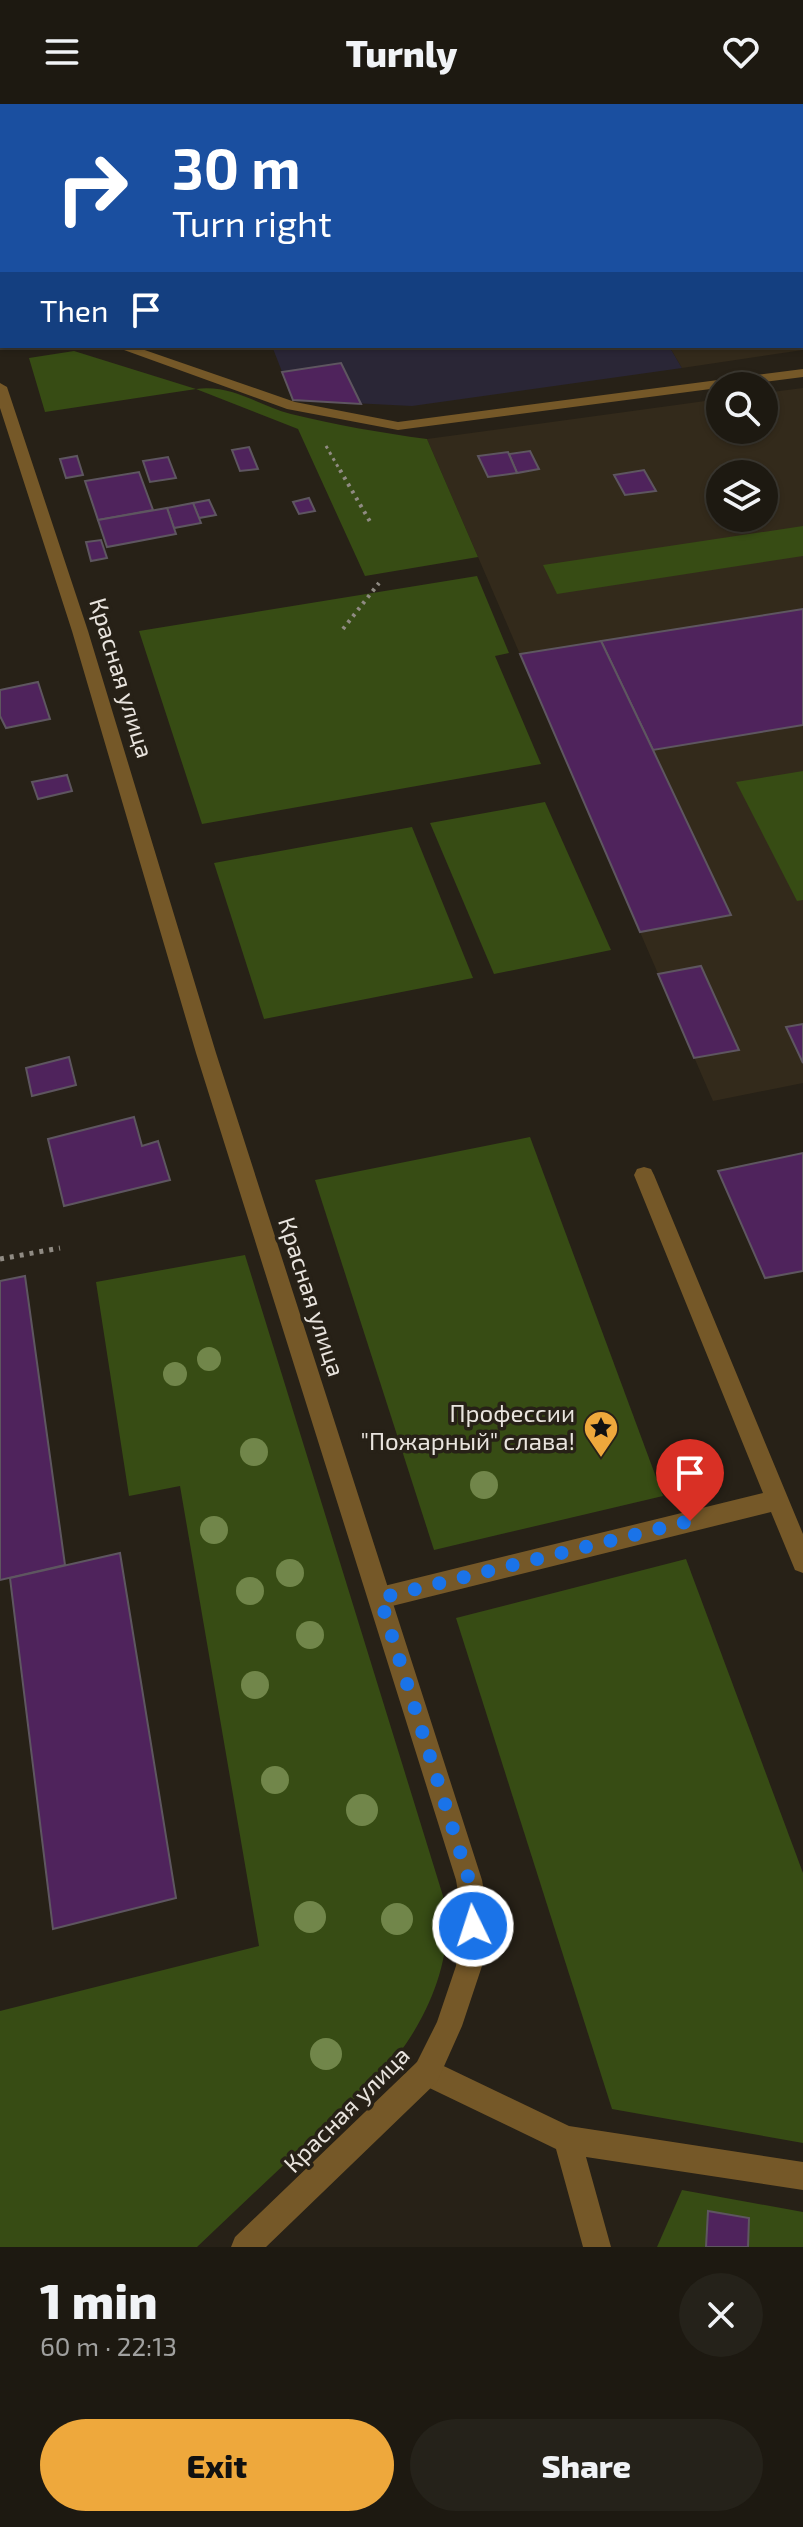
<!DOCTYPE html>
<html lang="en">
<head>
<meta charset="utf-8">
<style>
  body { margin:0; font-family:"Exo 2",sans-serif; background:#25221a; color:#f1f3f6; height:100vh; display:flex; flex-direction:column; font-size:30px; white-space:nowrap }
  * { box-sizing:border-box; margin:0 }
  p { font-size:26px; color:#a0a09f }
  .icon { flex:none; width:44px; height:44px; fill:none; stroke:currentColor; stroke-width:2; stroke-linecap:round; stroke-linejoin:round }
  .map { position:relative; height:2143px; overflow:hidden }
  .panel { display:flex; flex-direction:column; background:#1d1911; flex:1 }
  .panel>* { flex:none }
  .banner { position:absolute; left:0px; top:0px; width:804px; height:244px; box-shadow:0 2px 6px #0004,0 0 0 2px #3b3831; background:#1a4fa0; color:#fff; overflow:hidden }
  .buttons { position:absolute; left:706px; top:268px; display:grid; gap:16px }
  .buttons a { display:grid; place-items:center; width:72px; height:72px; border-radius:50%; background:#1d1911; box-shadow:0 2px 6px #0004,0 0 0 2px #3b3831; font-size:40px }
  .pin { position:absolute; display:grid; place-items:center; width:68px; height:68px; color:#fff; margin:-82px -34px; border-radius:50% 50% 50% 0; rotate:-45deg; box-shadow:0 0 8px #0007 }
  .pin .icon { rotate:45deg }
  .me { position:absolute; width:88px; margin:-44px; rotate:356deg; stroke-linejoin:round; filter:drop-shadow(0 0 6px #0008) }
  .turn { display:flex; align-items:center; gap:28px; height:168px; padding:0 40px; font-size:36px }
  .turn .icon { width:104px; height:104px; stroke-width:2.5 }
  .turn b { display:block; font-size:56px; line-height:68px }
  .then { display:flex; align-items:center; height:76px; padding:0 40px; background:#0003; gap:16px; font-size:30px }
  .round { display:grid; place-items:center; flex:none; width:84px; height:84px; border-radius:42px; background:#25221a }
  .head { display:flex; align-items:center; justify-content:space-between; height:136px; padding:0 40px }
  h1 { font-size:48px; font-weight:800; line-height:60px }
  .action { display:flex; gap:16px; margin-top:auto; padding:16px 40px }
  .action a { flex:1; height:92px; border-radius:48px; background:#eea83c; color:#111; font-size:32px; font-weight:800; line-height:92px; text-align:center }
  .action a+a { background:#25221a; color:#f1f3f6 }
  header { display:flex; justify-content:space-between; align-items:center; height:104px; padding:0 40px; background:#1d1911; font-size:36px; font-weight:800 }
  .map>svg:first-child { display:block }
</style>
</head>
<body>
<header><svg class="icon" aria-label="menu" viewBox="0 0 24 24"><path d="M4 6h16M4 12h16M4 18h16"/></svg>Turnly<svg class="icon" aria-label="heart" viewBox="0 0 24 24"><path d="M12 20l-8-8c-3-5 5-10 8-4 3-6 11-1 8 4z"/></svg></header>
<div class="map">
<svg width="803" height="2143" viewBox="0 0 803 2143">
  <rect width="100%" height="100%" fill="#272117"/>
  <!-- commercial -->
  <polygon fill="#2a2636" points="272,242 669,242 682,264 412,302 293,296"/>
  <!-- built -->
  <g fill="#332a1b" fill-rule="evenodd">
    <polygon points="465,0 803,0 803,246 682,264 669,242 802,242 802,2"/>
    <path d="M803 284V979L713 997 427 335 720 295V326H764V289ZM720 370H764V414H720Z"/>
  </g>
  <!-- green -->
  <g fill="#374c14">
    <path d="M74 247 196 285C231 280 258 301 291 310 337 321 381 329 427 335L478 453 365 472 298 325 196 285 45 308 29 254Z"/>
    <polygon points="803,422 803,452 557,490 543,461"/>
    <polygon points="477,472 509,549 495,552 541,660 202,720 139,527"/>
    <polygon points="803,667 803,796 797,797 736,678"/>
    <polygon points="545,698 611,846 494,870 430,719"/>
    <polygon points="412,723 473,874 264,915 214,759"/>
    <polygon points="530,1033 663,1392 434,1446 315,1076"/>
    <path d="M245 1151 443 1792C457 1845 430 1910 397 1952 380 1974 356 1993 336 2012 289 2056 243 2099 197 2143H0V1907L259 1842 180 1382 129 1392 96 1178Z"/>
    <polygon points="686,1455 803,1769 803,2039 612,2005 456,1514"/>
    <polygon points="682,2086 803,2108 803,2143 657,2143"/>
  </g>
  <!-- building -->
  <g fill="#4f235c" stroke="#5e5660" stroke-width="2">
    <polygon points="177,0 465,0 466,2 178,2"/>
    <polygon points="568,0 684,0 685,2 570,2"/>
    <polygon points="341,259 361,300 293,296 282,268"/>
    <polygon points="249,343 258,365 240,367 232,346"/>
    <polygon points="530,347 539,365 517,369 509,350"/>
    <polygon points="508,348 517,369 488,373 478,352"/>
    <polygon points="77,352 83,371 66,374 60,355"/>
    <polygon points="168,353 176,374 150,378 143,357"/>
    <polygon points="644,366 656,387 625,391 614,371"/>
    <polygon points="139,368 153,406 98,416 85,377"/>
    <polygon points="309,394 315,407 299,410 293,398"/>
    <polygon points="209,396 216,411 199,414 193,399"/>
    <polygon points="193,399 201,419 174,424 167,404"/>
    <polygon points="167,404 176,430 107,443 98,416"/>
    <polygon points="101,436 107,454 91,457 86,438"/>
    <polygon points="803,505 803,621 653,646 601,537"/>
    <polygon points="601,537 653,646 731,811 640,828 520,550"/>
    <polygon points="38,578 50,615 6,624 0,612 0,586"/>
    <polygon points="67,671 72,687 38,695 32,678"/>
    <polygon points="701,862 739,946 694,954 658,870"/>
    <polygon points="803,920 803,959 786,923"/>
    <polygon points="69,953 76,981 32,992 26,964"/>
    <polygon points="134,1013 142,1042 158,1037 170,1076 64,1102 48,1035"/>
    <polygon points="803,1049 803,1167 765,1174 718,1067"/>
    <polygon points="25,1172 65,1461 0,1476 0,1177"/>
    <polygon points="120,1449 176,1794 53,1825 10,1474"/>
    <polygon points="708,2107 749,2114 748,2143 706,2143"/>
  </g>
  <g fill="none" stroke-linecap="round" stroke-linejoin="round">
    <!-- path-far2 -->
    <polyline stroke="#908b83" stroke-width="3" stroke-dasharray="3 4" stroke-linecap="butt" points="326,342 341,368"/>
    <!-- path-far1 -->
    <g stroke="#908b83" stroke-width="4" stroke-dasharray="3 5" stroke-linecap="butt">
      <polyline points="340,366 372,421"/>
      <polyline points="343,525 379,479"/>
    </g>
    <!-- path -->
    <polyline stroke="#908b83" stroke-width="5" stroke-dasharray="4 6" stroke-linecap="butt" points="0,1155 60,1144"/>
    <!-- lane -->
    <g fill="#755828" fill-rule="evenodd">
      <rect x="0" y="230" width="2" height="8"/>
      <polygon points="113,242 133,242 295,298 398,318 803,265 803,273 398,326 287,305"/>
      <polygon points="644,1063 651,1065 654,1071 803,1430 803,1469 795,1466 771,1408 380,1505 372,1502 368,1494 372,1486 380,1483 763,1389 634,1071 637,1065"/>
      <polygon points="427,1954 569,2022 803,2058 803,2086 586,2053 611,2143 583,2143 556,2045 417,1978 413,1968 417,1958"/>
    </g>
    <!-- street -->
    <polygon fill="#755828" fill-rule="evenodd" points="0,279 7,283 88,527 216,949 482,1776 487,1806 482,1862 462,1922 437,1978 266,2143 231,2143 235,2133 417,1958 437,1918 456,1862 461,1806 456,1776 196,949 72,527 0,304"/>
  </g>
  <!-- trees -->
  <g fill="#71864a">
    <circle cx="209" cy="1255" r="12"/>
    <circle cx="175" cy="1270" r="12"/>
    <circle cx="254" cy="1348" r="14"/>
    <circle cx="484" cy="1381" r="14"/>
    <circle cx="214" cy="1426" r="14"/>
    <circle cx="290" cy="1469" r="14"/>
    <circle cx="250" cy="1487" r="14"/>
    <circle cx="310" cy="1531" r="14"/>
    <circle cx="255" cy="1581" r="14"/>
    <circle cx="275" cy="1676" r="14"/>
    <circle cx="362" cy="1706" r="16"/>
    <circle cx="310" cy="1813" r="16"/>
    <circle cx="397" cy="1815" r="16"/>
    <circle cx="326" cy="1950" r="16"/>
  </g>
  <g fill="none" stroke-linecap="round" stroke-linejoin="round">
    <!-- route -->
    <polyline stroke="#1a73e8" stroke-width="14" stroke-dasharray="0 25.2" points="473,1822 474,1806 469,1776 380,1494 690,1417"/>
  </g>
  <!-- icons -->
  <defs>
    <symbol id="sight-pin" viewBox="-11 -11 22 30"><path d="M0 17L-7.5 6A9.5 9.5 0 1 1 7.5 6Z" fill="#eea83c" stroke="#272117"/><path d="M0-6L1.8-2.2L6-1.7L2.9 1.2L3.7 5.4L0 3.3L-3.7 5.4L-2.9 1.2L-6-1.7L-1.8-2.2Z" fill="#111"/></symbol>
  </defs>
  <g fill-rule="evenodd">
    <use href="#sight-pin" x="581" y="1304" width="40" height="54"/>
  </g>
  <g text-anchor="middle" stroke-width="7" stroke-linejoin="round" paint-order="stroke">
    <!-- street labels -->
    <g font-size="24" fill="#e9e4de" stroke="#272117">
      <text transform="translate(121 574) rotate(73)" y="8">Красная улица</text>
      <text transform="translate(311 1193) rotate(72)" y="8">Красная улица</text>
      <text transform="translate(347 2006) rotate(-45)" y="8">Красная улица</text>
    </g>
    <!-- poi labels -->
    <g font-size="24" fill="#e9e4de" stroke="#272117" text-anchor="end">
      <text x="575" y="1318">Профессии<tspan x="575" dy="28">"Пожарный" слава!</tspan></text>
    </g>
  </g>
</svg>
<div class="buttons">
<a><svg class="icon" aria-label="search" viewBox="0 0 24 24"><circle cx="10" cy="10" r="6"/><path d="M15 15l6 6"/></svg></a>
<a><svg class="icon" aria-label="layers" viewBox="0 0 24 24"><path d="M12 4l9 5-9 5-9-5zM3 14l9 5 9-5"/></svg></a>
</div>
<div class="pin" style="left:690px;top:1417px;background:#d93025"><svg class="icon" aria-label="arrive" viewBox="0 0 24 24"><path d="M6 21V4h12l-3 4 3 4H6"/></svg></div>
<svg class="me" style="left:473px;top:1822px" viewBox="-20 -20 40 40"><circle r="17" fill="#1a73e8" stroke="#fff" stroke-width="3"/><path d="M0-11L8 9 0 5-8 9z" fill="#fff"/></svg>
<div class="banner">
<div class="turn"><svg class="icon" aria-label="right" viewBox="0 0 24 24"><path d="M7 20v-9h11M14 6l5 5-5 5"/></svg><div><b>30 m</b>Turn right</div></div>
<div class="then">Then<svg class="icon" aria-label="arrive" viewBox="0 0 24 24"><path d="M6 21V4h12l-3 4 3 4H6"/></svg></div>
</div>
</div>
<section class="panel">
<div class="head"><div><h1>1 min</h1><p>60 m · 22:13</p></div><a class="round"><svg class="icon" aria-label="close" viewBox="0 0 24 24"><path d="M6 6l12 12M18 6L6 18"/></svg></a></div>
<div class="action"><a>Exit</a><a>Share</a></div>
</section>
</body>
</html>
